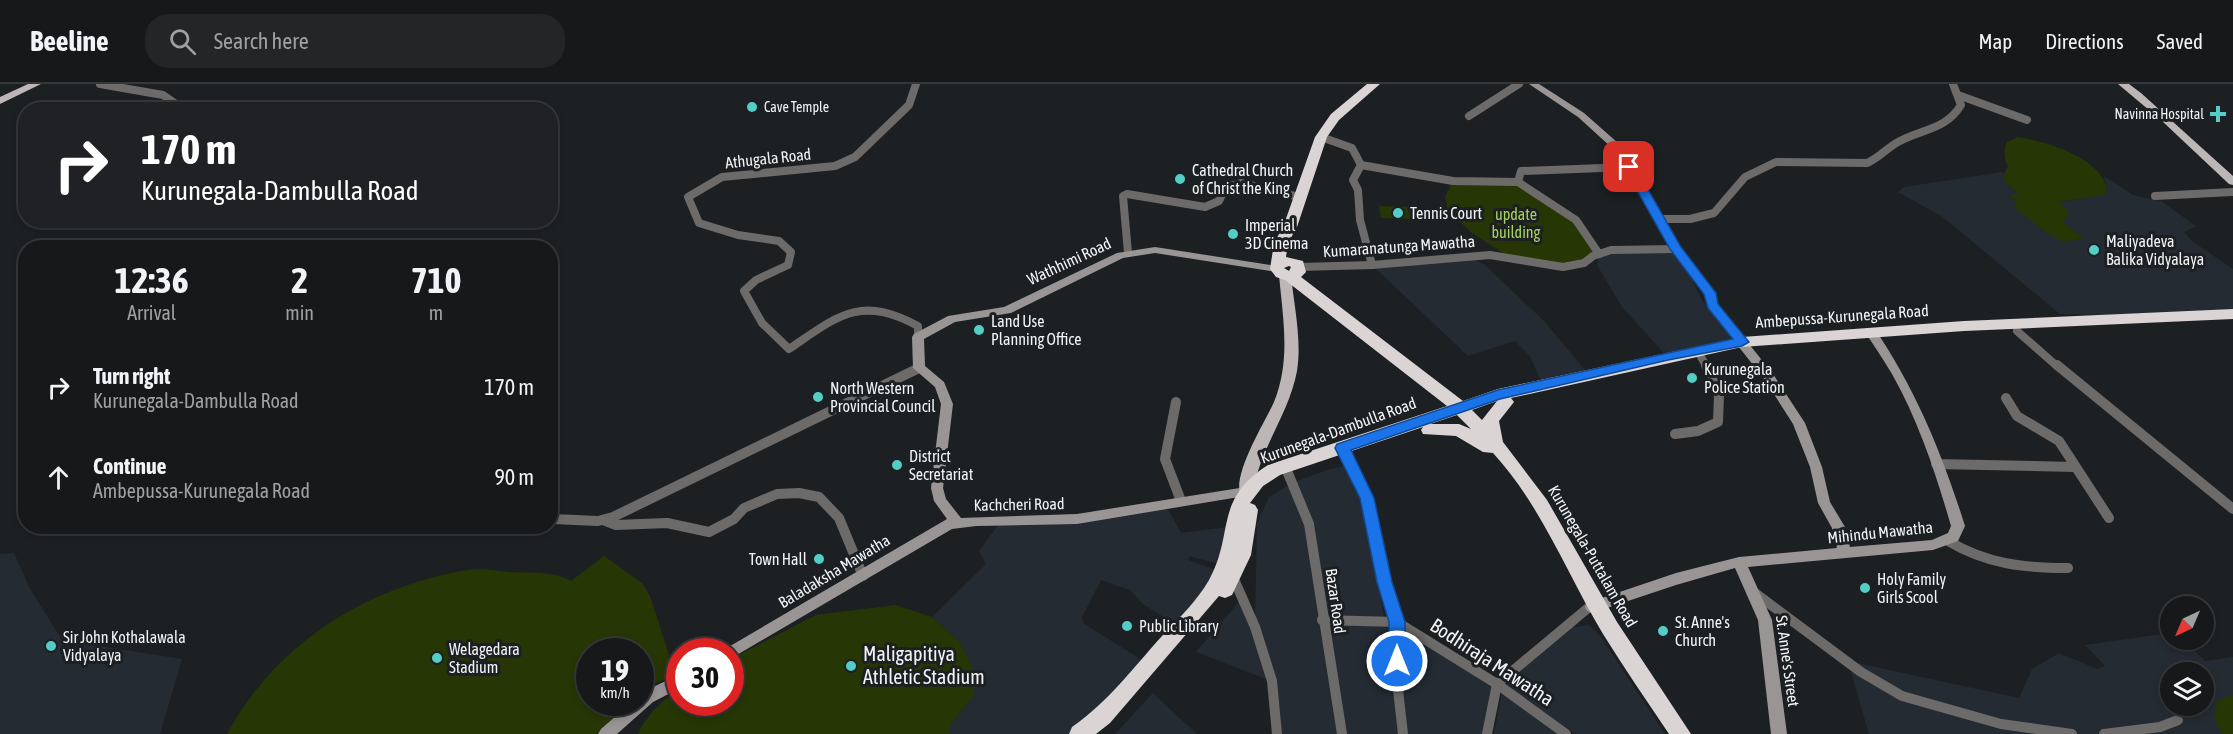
<!DOCTYPE html>
<html lang="en">
<head>
<meta charset="utf-8">
<style>
  body { margin:0; font-family:"Asap Condensed",sans-serif; background:#232527; color:#f1f3f6; height:100vh; display:flex; flex-direction:column; font-size:22px; white-space:nowrap }
  * { box-sizing:border-box; margin:0 }
  p { font-size:20px; color:#9ea0a2 }
  .icon { flex:none; width:33px; height:33px; fill:none; stroke:currentColor; stroke-width:2; stroke-linecap:round; stroke-linejoin:round }
  .map { position:relative; flex:1; overflow:hidden }
  .sheet { position:absolute; left:18px; top:156px; width:540px; height:294px; display:flex; flex-direction:column; background:#16181a; border-radius:24px; box-shadow:0 3px 9px #0003,0 0 0 2px #353739 }
  .sheet>* { flex:none }
  .hud { position:absolute; left:18px; top:18px; width:540px; height:126px; border-radius:24px; box-shadow:0 3px 9px #0003,0 0 0 2px #353739; background:#202124; color:#fff; overflow:hidden }
  .needle { width:39px; rotate:224deg }
  .fabs { position:absolute; left:2160px; top:512px; display:grid; gap:12px }
  .fabs a { display:grid; place-items:center; width:54px; height:54px; border-radius:50%; background:#16181a; box-shadow:0 3px 9px #0003,0 0 0 2px #353739; font-size:30px }
  .speed { position:absolute; left:576px; top:554px; display:flex; gap:12px; font-size:30px; font-weight:700; text-align:center }
  .speed>* { display:grid; place-content:center; width:78px; height:78px; border-radius:50%; background:#16181a; box-shadow:0 3px 9px #0003,0 0 0 2px #353739; line-height:1 }
  .speed small { font-size:15px; font-weight:400 }
  .speed .limit { border:9px solid #d22; background:#fff; color:#111 }
  .pin { position:absolute; display:grid; place-items:center; width:51px; height:51px; color:#fff; margin:-26px; border-radius:12px; box-shadow:0 3px 9px #0006 }
  .me { position:absolute; width:66px; margin:-33px; rotate:0deg; stroke-linejoin:round; filter:drop-shadow(0 0 4px #0008) }
  .turn { display:flex; align-items:center; gap:21px; height:126px; padding:0 24px; font-size:27px }
  .turn .icon { width:78px; height:78px; stroke-width:2.5 }
  .turn b { display:block; font-size:42px; line-height:51px }
  .eta { display:flex; justify-content:space-evenly; align-items:center; height:102px; text-align:center }
  .eta b { font-size:36px; font-weight:700; line-height:42px }
  ul { padding:0; list-style:none }
  li { display:flex; align-items:center; gap:18px; height:90px; padding:0 24px }
  li div { flex:1 }
  li b { display:block; font-size:22px }
  li em { font-style:normal }
  header { display:flex; align-items:center; gap:36px; box-sizing:border-box; height:84px; padding:0 30px; background:#16181a; border-bottom:2px solid #353739 }
  header strong { font-size:28px }
  nav { display:flex; gap:33px; margin-inline-start:auto; font-size:21px }
  .search { width:420px; height:54px; background:#232527; display:flex; align-items:center; gap:15px; box-sizing:border-box; padding:0 21px; border-radius:24px; color:#9ea0a2; font-size:22px }
  .map>svg:first-child { display:block }
</style>
</head>
<body>
<header>
<strong>Beeline</strong>
<div class="search"><svg class="icon" aria-label="search" viewBox="0 0 24 24"><circle cx="10" cy="10" r="6"/><path d="M15 15l6 6"/></svg>Search here</div>
<nav><a>Map</a><a>Directions</a><a>Saved</a></nav>
</header>
<div class="map">
<svg width="2233" height="650" viewBox="0 0 2233 650">
  <rect width="100%" height="100%" fill="#1d2023"/>
  <!-- built -->
  <g fill="#242b33" fill-rule="evenodd">
    <polygon points="2003,88 2007,100 2018,109 2010,113 2016,117 2015,121 2050,149 2062,138 2062,123 2058,118 2079,115 2107,104 2104,92 2133,111 2161,117 2196,142 2184,148 2192,157 2233,185 2233,225 2106,231 2060,230 1943,133 1898,108 1904,103"/>
    <polygon points="1676,165 1702,216 1733,256 1665,270 1622,223 1597,181 1599,170"/>
    <polygon points="1470,173 1485,181 1543,236 1586,287 1541,298 1530,272 1515,257 1468,272 1372,181"/>
    <polygon points="1346,382 1362,410 1384,534 1397,538 1494,602 1485,650 1282,650 1271,597 1196,568 1239,518 1255,541 1257,439 1269,413 1292,399 1306,434 1297,397 1330,385"/>
    <polygon points="1164,424 1169,427 1181,449 1227,443 1221,481 1190,472 1188,476 1219,487 1178,542 1143,520 1130,506 1101,496 1082,533 1083,539 1145,578 1071,650 950,650 950,641 973,613 959,557 932,533 986,480 979,467 998,441 1078,439"/>
    <polygon points="14,469 30,505 62,556 182,575 160,650 0,650 0,470"/>
    <path d="M1757 507 1857 579 2019 614 2032 585 2059 569 2097 585 2105 582 2085 561 2170 549V555H2183L2205 577 2233 573V650H1869L1850 584 1760 520ZM2170 588H2204V621H2170Z"/>
    <polygon points="1570,540 1577,543 1589,541 1601,553 1665,650 1575,650 1506,602 1525,579"/>
    <polygon points="1153,609 1177,632 1197,650 1115,650"/>
    <polygon points="1502,609 1559,650 1494,650"/>
  </g>
  <!-- green -->
  <g fill="#263705">
    <path d="M2018 53C2047 58 2099 73 2107 104L2104 111 2058 118 2070 128 2063 138 2083 154 2064 158 2044 147 2014 123 2016 117 2009 112 2018 109 2007 100 2003 92 2008 82C2003 73 2004 67 2007 58Z"/>
    <polygon points="1509,96 1565,128 1599,170 1574,182 1507,172 1471,148 1448,127 1445,113 1453,97"/>
    <polygon points="1379,122 1414,123 1417,135 1381,134"/>
    <path d="M604 472 642 499 650 512 669 571 670 594 641 604 640 567H590V618H626L619 630 596 650H227C276 559 368 502 468 486 480 484 496 487 509 488 529 489 554 487 571 497Z"/>
    <path d="M896 521 932 533 959 557 975 588 973 613 950 641V650H638C646 632 662 616 679 606L680 618H730L731 575 816 531Z"/>
    <polygon points="2233,611 2233,650 2222,650 2214,635 2217,617"/>
  </g>
  <g fill="none" stroke-linecap="round" stroke-linejoin="round">
    <!-- street-far1 -->
    <g stroke="#6d6a6a" stroke-width="8">
      <polyline points="100,0 163,11 179,22 178,26"/>
      <path d="M916 0 909 21 855 73 835 82 722 93 688 113 699 139 738 151 779 157 791 168 788 181 756 196 744 207 762 239 789 265C839 231 860 211 918 242V253"/>
      <polyline points="1958,11 2027,36"/>
      <polyline points="1469,32 1519,0"/>
      <polyline points="1321,53 1352,64 1361,81 1453,97 1518,98 1576,136 1599,170"/>
      <polyline points="1361,81 1353,96 1358,106 1360,136 1372,181"/>
      <polyline points="1518,98 1521,87 1629,83"/>
      <polyline points="2155,112 2233,108"/>
      <path d="M1658 135H1690L1714 129 1745 93 1776 78 1867 79C1879 74 1887 64 1898 58 1921 45 1946 46 1961 21L1953 0"/>
      <polyline points="1128,169 1123,112 1127,110 1205,123 1219,117 1226,103 1241,99 1299,113"/>
      <polyline points="1300,183 1372,181 1490,171 1563,183 1584,179 1593,172 1611,166 1676,165"/>
      <polyline points="2017,247 2058,283"/>
      <polyline points="1701,273 1707,283"/>
    </g>
    <!-- street -->
    <g stroke="#6d6a6a" stroke-width="10">
      <polyline points="2057,281 2233,425"/>
      <polyline points="2006,314 2017,332 2059,357 2109,434"/>
      <polyline points="1176,318 1165,375 1181,417"/>
      <polyline points="1675,350 1698,347 1718,338 1719,311 1706,281"/>
      <polyline points="1342,364 1367,414 1385,498 1397,538 1397,597 1403,650"/>
      <polyline points="1936,380 2075,383"/>
      <polyline points="1285,382 1309,440 1342,650"/>
      <polyline points="553,435 598,437 613,433 919,284"/>
      <polyline points="603,436 616,441 667,439 709,448 734,435 744,424 777,410 799,409 819,413 839,434 863,492"/>
      <path d="M1948 457C1987 480 2023 484 2068 484"/>
      <polyline points="1233,493 1255,543 1272,597 1277,650"/>
      <polyline points="1755,509 1861,588 1902,612 2001,640 2072,650"/>
      <polyline points="1322,536 1397,538 1497,600 1566,650"/>
      <polyline points="1487,650 1497,600 1588,524"/>
      <polyline points="2104,650 2160,643 2178,636"/>
    </g>
    <!-- secondary -->
    <g fill="#999595" fill-rule="evenodd">
      <path d="M1529 0H1539L1584 29 1618 59 1680 164 1715 209 1717 220 1773 290 1805 339 1822 383 1830 418 1845 443 1850 463 1932 456 1948 449 1951 442C1936 390 1919 338 1892 290 1883 275 1874 261 1864 247L1866 244H1874C1916 305 1943 372 1965 442L1958 457 1933 466 1748 483 1772 536 1787 650H1771L1758 536 1735 484 1676 501 1592 529 1587 527 1585 523 1587 519 1676 489 1739 473 1837 464 1832 444 1818 419 1810 383 1793 340 1765 296 1708 224 1705 210 1671 165 1611 63 1578 33Z"/>
      <polygon points="1155,163 1277,182 1282,185 1277,188 1155,169 1123,174 1011,229 955,238 924,255 925,282 944,298 953,320 943,404 946,415 961,434 1077,430 1246,403 1251,405 1252,408 1251,411 1077,440 976,442 952,445 730,575 730,567 724,567 725,565 947,435 934,417 931,404 941,320 935,303 913,284 912,253 914,250 948,232 1004,223 1117,169"/>
      <polygon points="680,590 680,604 653,618 617,650 598,650 601,645 632,618 640,618 640,610 643,608"/>
    </g>
    <!-- primary -->
    <g fill="#bcb6b6" fill-rule="evenodd">
      <polygon points="28,0 41,0 0,20 0,13"/>
      <polygon points="2118,0 2129,0 2141,9 2233,92 2233,101 2229,100 2162,37"/>
      <path d="M1285 187 1291 191C1294 222 1302 256 1297 287 1289 330 1260 364 1253 408L1251 412H1241C1231 392 1265 338 1274 318 1291 276 1283 235 1279 191Z"/>
    </g>
    <!-- highway -->
    <path fill="#dbd4d4" fill-rule="evenodd" d="M1367 0H1380L1339 36 1327 53 1297 143 1288 159 1286 173 1303 177 1306 188 1301 193 1463 317 1498 305 1742 253 1964 237 2233 225V235L1964 247 1742 263 1511 314 1514 318 1499 337 1503 358 1547 416 1617 538 1691 650H1669C1647 617 1624 584 1603 550 1567 490 1541 421 1493 369L1483 368 1456 352 1423 350 1421 346 1423 343 1280 391 1263 402 1250 419 1255 421 1258 426 1251 471 1232 511 1225 514 1219 512 1110 639 1096 650H1069L1072 643C1108 618 1133 584 1162 552 1179 534 1197 517 1209 496 1235 449 1213 416 1268 381L1447 322 1285 196 1276 193 1270 185 1274 159 1283 143 1315 53 1331 30ZM1291 183 1289 187 1284 184 1289 182ZM1497 317 1482 336 1472 326ZM1457 331 1471 345 1459 340H1430Z"/>
  </g>
  <!-- route -->
  <polygon fill="#1a73e8" stroke="#114b97" stroke-width="1.5" points="1629,80 1635,83 1681,163 1716,209 1718,220 1749,258 1742,262 1668,276 1500,315 1351,366 1374,414 1392,498 1405,538 1406,577 1403,582 1392,582 1389,577 1389,538 1377,498 1360,414 1335,364 1337,360 1498,306 1733,255 1708,224 1704,210 1670,165 1624,83"/>
  <!-- markers -->
  <g fill="#54cdc7" stroke="#1d2023" stroke-width="2">
    <circle cx="752" cy="23" r="6"/>
    <path d="M2215 21h6v6h6v6h-6v6h-6v-6h-6v-6h6z"/>
    <circle cx="1180" cy="95" r="6"/>
    <circle cx="1398" cy="129" r="6"/>
    <circle cx="1233" cy="150" r="6"/>
    <circle cx="2094" cy="166" r="6"/>
    <circle cx="979" cy="246" r="6"/>
    <circle cx="1692" cy="294" r="6"/>
    <circle cx="818" cy="313" r="6"/>
    <circle cx="897" cy="381" r="6"/>
    <circle cx="819" cy="475" r="6"/>
    <circle cx="1865" cy="504" r="6"/>
    <circle cx="1127" cy="542" r="6"/>
    <circle cx="1663" cy="547" r="6"/>
    <circle cx="51" cy="562" r="6"/>
    <circle cx="437" cy="574" r="6"/>
    <circle cx="851" cy="582" r="6"/>
  </g>
  <g text-anchor="middle" stroke-width="6" stroke-linejoin="round" paint-order="stroke">
    <!-- far-poi labels -->
    <g font-size="14" fill="#f1f3f5" stroke="#1d2023" text-anchor="start">
      <text x="764" y="28">Cave Temple</text>
      <text x="2204" y="35" text-anchor="end">Navinna Hospital</text>
    </g>
    <!-- street labels -->
    <g font-size="16" fill="#f1f3f5" stroke="#1d2023">
      <text transform="translate(768 74) rotate(-6)" y="6">Athugala Road</text>
      <text transform="translate(1399 162) rotate(-4)" y="6">Kumaranatunga Mawatha</text>
      <text transform="translate(1069 177) rotate(-25)" y="6">Wathhimi Road</text>
      <text transform="translate(1842 232) rotate(-4)" y="6">Ambepussa-Kurunegala Road</text>
      <text transform="translate(1338 346) rotate(-20)" y="6">Kurunegala-Dambulla Road</text>
      <text transform="translate(1019 420) rotate(-1)" y="6">Kachcheri Road</text>
      <text transform="translate(1880 448) rotate(-6)" y="6">Mihindu Mawatha</text>
      <text transform="translate(1593 472) rotate(60)" y="6">Kurunegala-Puttalam Road</text>
      <text transform="translate(834 487) rotate(-31)" y="6">Baladaksha Mawatha</text>
      <text transform="translate(1336 517) rotate(82)" y="6">Bazar Road</text>
      <text transform="translate(1788 577) rotate(82)" y="6">St. Anne's Street</text>
    </g>
    <!-- poi labels -->
    <g font-size="16" fill="#f1f3f5" stroke="#1d2023" text-anchor="start">
      <text x="1192" y="92">Cathedral Church<tspan x="1192" dy="18">of Christ the King</tspan></text>
      <text x="1410" y="135">Tennis Court</text>
      <text x="1245" y="147">Imperial<tspan x="1245" dy="18">3D Cinema</tspan></text>
      <text x="2106" y="163">Maliyadeva<tspan x="2106" dy="18">Balika Vidyalaya</tspan></text>
      <text x="991" y="243">Land Use<tspan x="991" dy="18">Planning Office</tspan></text>
      <text x="1704" y="291">Kurunegala<tspan x="1704" dy="18">Police Station</tspan></text>
      <text x="830" y="310">North Western<tspan x="830" dy="18">Provincial Council</tspan></text>
      <text x="909" y="378">District<tspan x="909" dy="18">Secretariat</tspan></text>
      <text x="807" y="481" text-anchor="end">Town Hall</text>
      <text x="1877" y="501">Holy Family<tspan x="1877" dy="18">Girls Scool</tspan></text>
      <text x="1675" y="544">St. Anne's<tspan x="1675" dy="18">Church</tspan></text>
      <text x="1139" y="548">Public Library</text>
      <text x="63" y="559">Sir John Kothalawala<tspan x="63" dy="18">Vidyalaya</tspan></text>
      <text x="449" y="571">Welagedara<tspan x="449" dy="18">Stadium</tspan></text>
    </g>
    <!-- park labels -->
    <g font-size="16" fill="#a6d25c" stroke="#1d2023">
      <text x="1516" y="136">update<tspan x="1516" dy="18">building</tspan></text>
    </g>
    <!-- near-poi labels -->
    <g font-size="20" fill="#f1f3f5" stroke="#1d2023" text-anchor="start">
      <text x="863" y="577">Maligapitiya<tspan x="863" dy="23">Athletic Stadium</tspan></text>
    </g>
    <!-- near-street labels -->
    <g font-size="20" fill="#f1f3f5" stroke="#1d2023">
      <text transform="translate(1492 578) rotate(33)" y="7">Bodhiraja Mawatha</text>
    </g>
  </g>
</svg>
<div class="fabs">
<a><svg class="needle" viewBox="-14 -14 28 28"><path d="M0-13l5 13h-10z" fill="#e53935"/><path d="M0 13l5-13h-10z" fill="#9ea0a2"/></svg></a>
<a><svg class="icon" aria-label="layers" viewBox="0 0 24 24"><path d="M12 4l9 5-9 5-9-5zM3 14l9 5 9-5"/></svg></a>
</div>
<div class="speed"><div>19<small>km/h</small></div><div class="limit">30</div></div>
<div class="pin" style="left:1629px;top:83px;background:#d93025"><svg class="icon" aria-label="arrive" viewBox="0 0 24 24"><path d="M6 21V4h12l-3 4 3 4H6"/></svg></div>
<svg class="me" style="left:1397px;top:577px" viewBox="-20 -20 40 40"><circle r="17" fill="#1a73e8" stroke="#fff" stroke-width="3"/><path d="M0-11L8 9 0 5-8 9z" fill="#fff"/></svg>
<div class="hud">
<div class="turn"><svg class="icon" aria-label="right" viewBox="0 0 24 24"><path d="M7 20v-9h11M14 6l5 5-5 5"/></svg><div><b>170 m</b>Kurunegala-Dambulla Road</div></div>
</div>
<section class="sheet">
<div class="eta">
<div><b>12:36</b><p>Arrival</p></div>
<div><b>2</b><p>min</p></div>
<div><b>710</b><p>m</p></div>
</div>
<ul>
<li><svg class="icon" aria-label="right" viewBox="0 0 24 24"><path d="M7 20v-9h11M14 6l5 5-5 5"/></svg><div><b>Turn right</b><p>Kurunegala-Dambulla Road</p></div><em>170 m</em></li>
<li><svg class="icon" aria-label="ahead" viewBox="0 0 24 24"><path d="M12 20V5M6 11l6-6 6 6"/></svg><div><b>Continue</b><p>Ambepussa-Kurunegala Road</p></div><em>90 m</em></li>
</ul>
</section>
</div>
</body>
</html>
